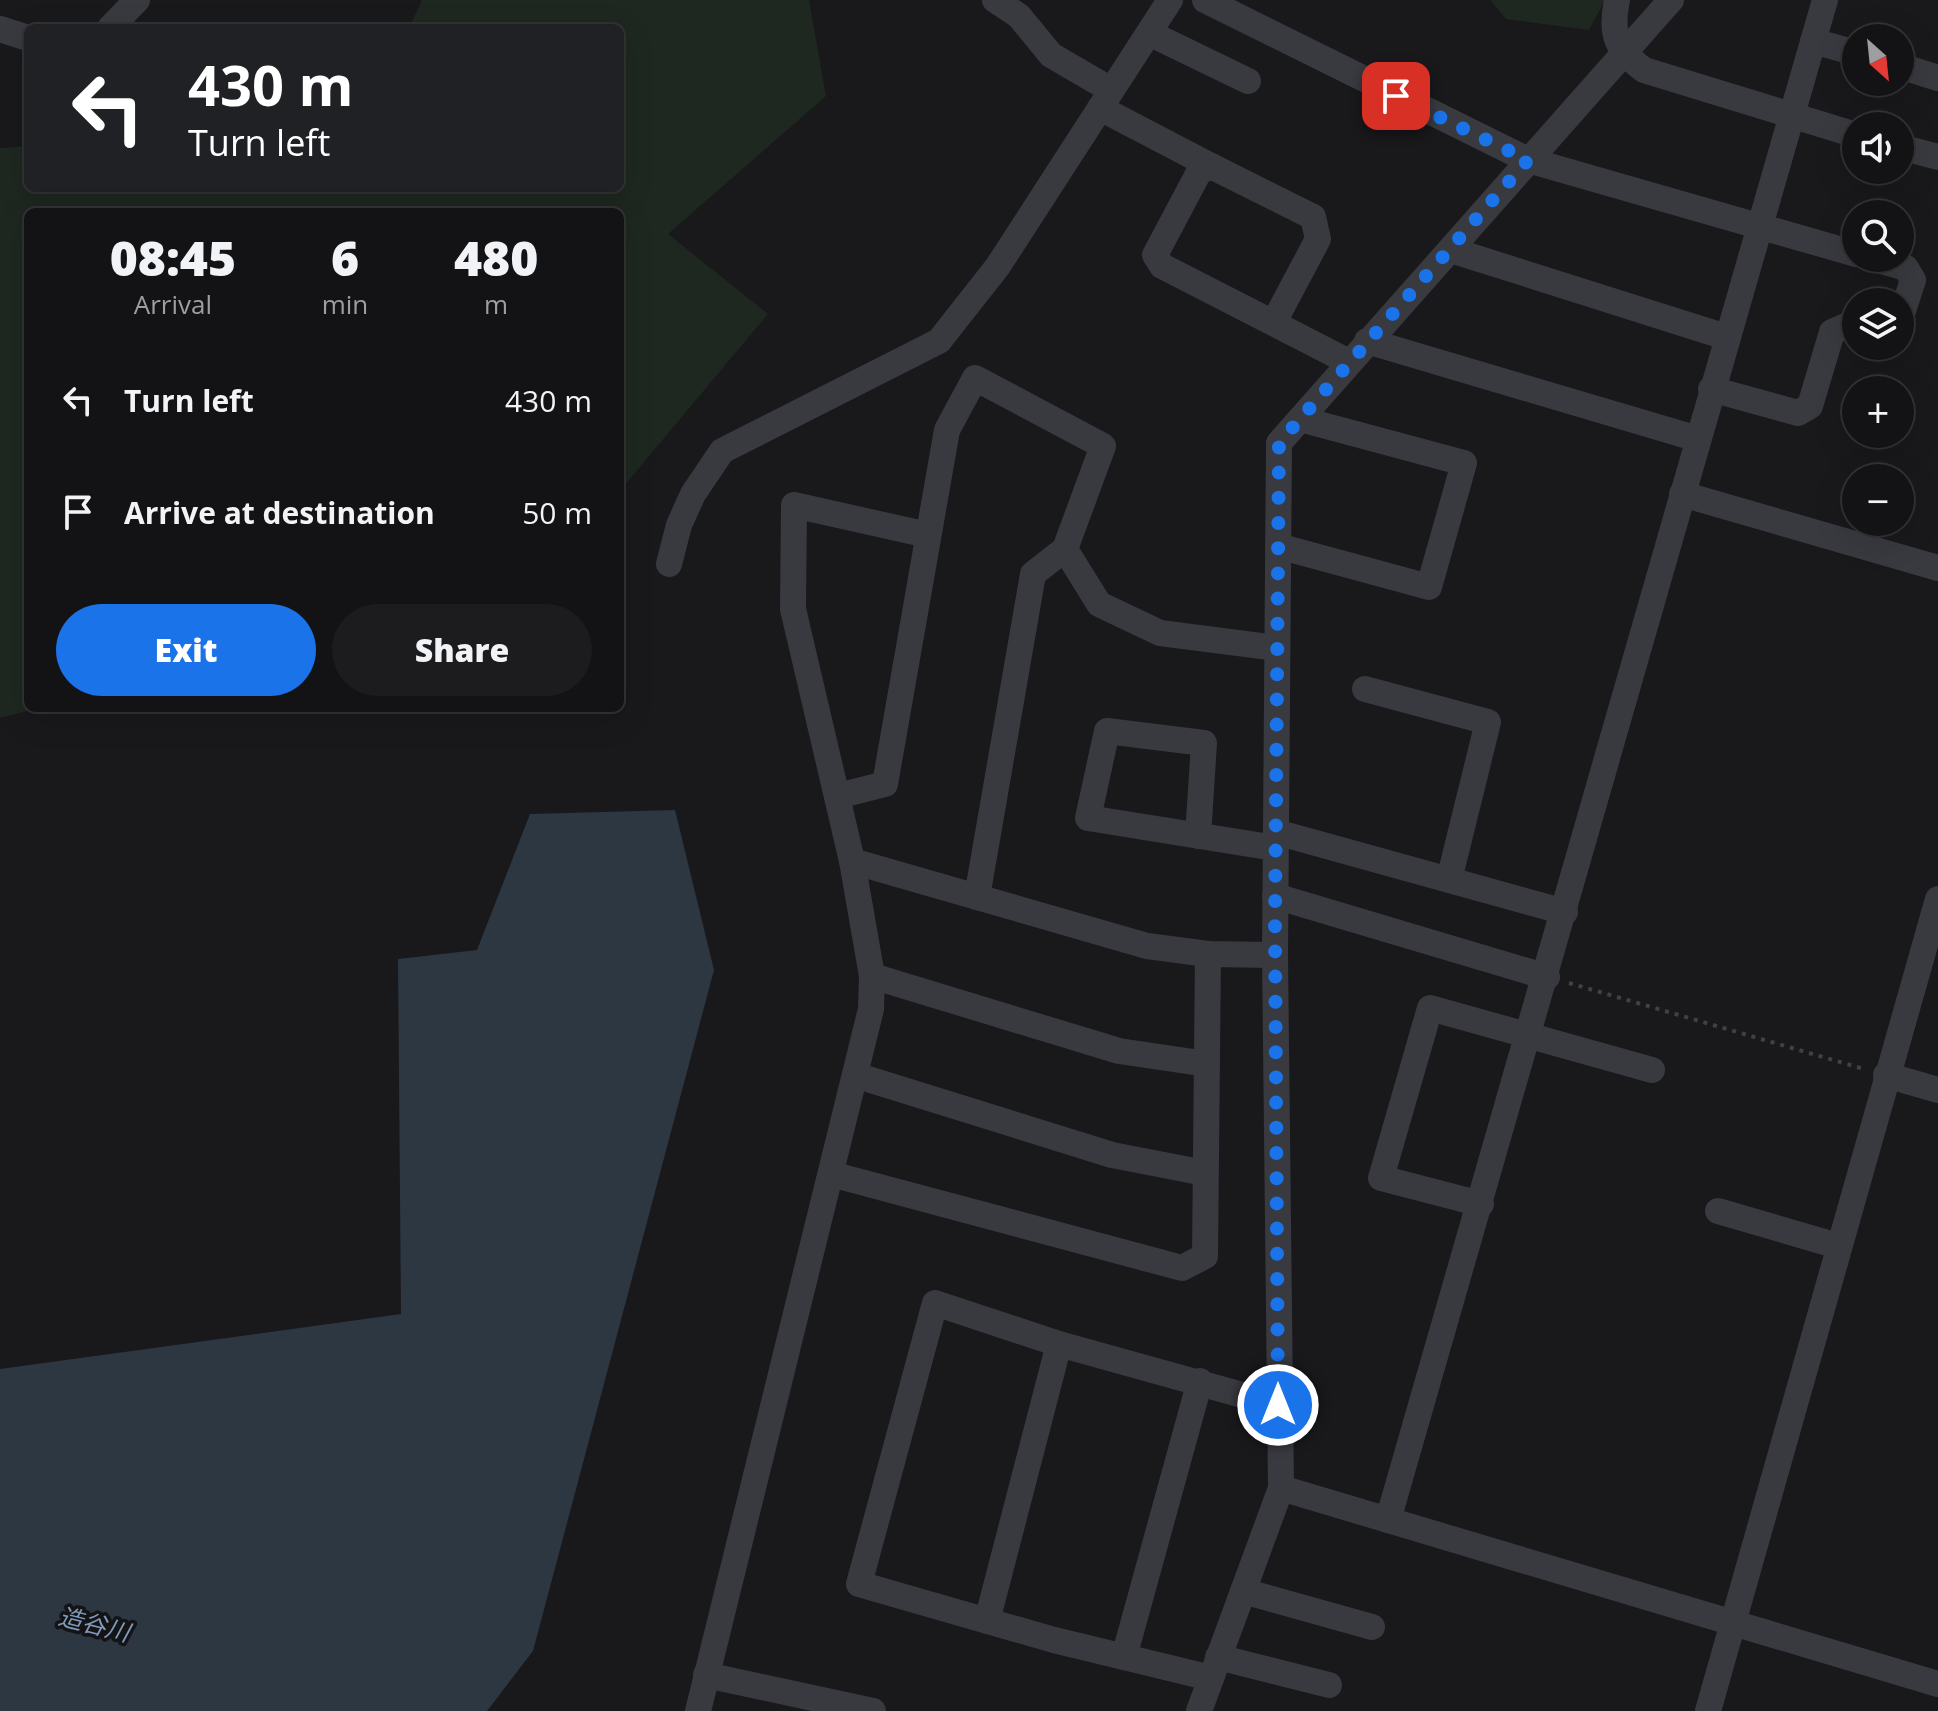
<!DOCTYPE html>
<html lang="en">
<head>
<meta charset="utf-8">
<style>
  body { margin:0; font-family:"Open Sans","Noto Sans JP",sans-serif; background:#1c1b1d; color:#f1f3f6; height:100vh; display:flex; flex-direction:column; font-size:30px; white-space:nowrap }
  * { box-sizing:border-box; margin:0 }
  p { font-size:26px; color:#9d9ea0 }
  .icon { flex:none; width:44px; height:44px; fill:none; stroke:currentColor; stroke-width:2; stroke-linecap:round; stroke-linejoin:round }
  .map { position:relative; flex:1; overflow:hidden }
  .side { position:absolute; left:24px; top:208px; width:600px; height:504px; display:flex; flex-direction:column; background:#131214; border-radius:12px; box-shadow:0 8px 32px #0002,0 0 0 2px #323234 }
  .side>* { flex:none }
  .banner { position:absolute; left:24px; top:24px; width:600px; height:168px; border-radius:12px; box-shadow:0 8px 32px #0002,0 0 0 2px #323234; background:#202124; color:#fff; overflow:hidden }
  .needle { width:52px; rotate:153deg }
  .controls { position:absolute; left:1842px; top:24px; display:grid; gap:16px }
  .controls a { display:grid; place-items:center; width:72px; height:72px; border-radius:50%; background:#131214; box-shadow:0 8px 32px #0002,0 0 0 2px #323234; font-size:40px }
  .pin { position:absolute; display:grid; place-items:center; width:68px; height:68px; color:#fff; margin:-34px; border-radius:16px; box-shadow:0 4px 12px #0006 }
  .me { position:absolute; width:88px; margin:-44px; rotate:0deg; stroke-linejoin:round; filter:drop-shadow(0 0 6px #0008) }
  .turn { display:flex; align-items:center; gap:28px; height:168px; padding:0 32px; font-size:36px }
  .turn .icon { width:104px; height:104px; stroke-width:2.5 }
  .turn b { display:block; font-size:56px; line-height:68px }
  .eta { display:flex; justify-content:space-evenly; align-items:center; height:136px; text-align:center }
  .eta b { font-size:48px; font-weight:800; line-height:56px }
  .primary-button { display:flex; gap:16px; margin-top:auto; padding:16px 32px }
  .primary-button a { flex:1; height:92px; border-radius:48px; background:#1a73e8; color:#fff; font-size:32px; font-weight:800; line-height:92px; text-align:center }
  .primary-button a+a { background:#1c1b1d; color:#f1f3f6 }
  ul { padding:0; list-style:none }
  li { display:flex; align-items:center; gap:24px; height:112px; padding:0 32px }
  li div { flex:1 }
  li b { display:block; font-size:30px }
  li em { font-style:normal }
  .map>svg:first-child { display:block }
</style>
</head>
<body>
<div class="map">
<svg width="1938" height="1711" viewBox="0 0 1938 1711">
  <rect width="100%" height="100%" fill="#19181b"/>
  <!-- green -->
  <g fill="#1e2720">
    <polygon points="422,0 809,0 826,96 668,234 768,314 620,491 620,212 28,212 28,708 38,708 0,718 0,148 28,146 28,188 620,188 620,28 409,28"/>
    <polygon points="1490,0 1605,0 1589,30 1506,19"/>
  </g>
  <!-- water -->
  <polygon fill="#2d3741" points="675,810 714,970 533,1651 487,1711 0,1711 0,1369 401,1314 398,959 477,950 530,814"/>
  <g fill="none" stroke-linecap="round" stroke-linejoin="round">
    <!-- path -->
    <polyline stroke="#3f4148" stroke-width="4" stroke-dasharray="4 6" stroke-linecap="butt" points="1569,983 1864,1069"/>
    <!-- minor -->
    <g stroke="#393a40" stroke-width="26">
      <polyline points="995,0 1019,16 1051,55 1111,90"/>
      <polyline points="1205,0 1528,160 1856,254"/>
      <path d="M1617 0C1610 35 1616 49 1644 70L1856 135"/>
      <polyline points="110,28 137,0"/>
      <polyline points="0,29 28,38"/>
      <polyline points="1149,33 1248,81"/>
      <polyline points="1813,41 1856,53"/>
      <polyline points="1900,66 1938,78"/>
      <polyline points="1100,108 1211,166"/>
      <polyline points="1900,147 1938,157"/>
      <polyline points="1451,250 1726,337"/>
      <polyline points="1871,258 1906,268 1913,280 1900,320"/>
      <polyline points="1274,322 1318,239 1313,217 1211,166 1199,172 1155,255 1162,266 1349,362"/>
      <polyline points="1367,341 1698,439"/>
      <polyline points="1711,389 1798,413 1810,406 1832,332 1846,326 1856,328"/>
      <polyline points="1682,494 1938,568"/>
      <polyline points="1278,546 1429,587 1464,463 1300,419"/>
      <polyline points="1065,549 1099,604 1160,633 1277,648"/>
      <polyline points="669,564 679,525 693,494 722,451 939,341 998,266 1170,0"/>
      <polyline points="1365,689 1488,722 1449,880"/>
      <polyline points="838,796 885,784 947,430 975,378 1103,446 1065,549 1033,574 977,897"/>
      <polyline points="1276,832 1565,912"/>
      <polyline points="1198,836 1204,743 1107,731 1088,818 1275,848"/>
      <polyline points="852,861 1147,946 1208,954 1275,955"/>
      <polyline points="1275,896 1547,977"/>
      <polyline points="872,976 1119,1051 1207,1064"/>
      <polyline points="855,1075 1112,1155 1205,1173"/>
      <polyline points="1886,1075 1938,1090"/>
      <polyline points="831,1174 1182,1268 1205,1256 1208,954"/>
      <polyline points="1481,1204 1381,1178 1430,1008 1652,1070"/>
      <polyline points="1718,1211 1838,1246"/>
      <polyline points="1281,1488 1938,1684"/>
      <polyline points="1388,1520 1825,0"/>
      <polyline points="1243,1591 1372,1627"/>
      <polyline points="987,1621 1059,1344"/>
      <polyline points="1124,1657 1200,1381"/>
      <polyline points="1218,1657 1329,1685"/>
      <polyline points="706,1675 873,1711"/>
      <polyline points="1211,1678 1054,1640 859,1584 935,1303 1059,1344 1278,1405"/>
      <polyline points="698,1711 871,1009 872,976 852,861 793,609 794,505 928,535"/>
      <polyline points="1199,1711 1281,1488 1275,955 1279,443 1671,0"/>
      <polyline points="1708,1711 1938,899"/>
    </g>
  </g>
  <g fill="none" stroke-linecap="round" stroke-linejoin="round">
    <!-- route -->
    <polyline stroke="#1a73e8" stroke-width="14" stroke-dasharray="0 25.2" points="1278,1405 1275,925 1279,443 1528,160 1396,96"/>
  </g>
  <g text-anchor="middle" stroke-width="7" stroke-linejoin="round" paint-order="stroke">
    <!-- water labels -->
    <g font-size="24" font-style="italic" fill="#7e9aba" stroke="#141316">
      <text transform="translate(94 1625) rotate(14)" y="8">造谷川</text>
    </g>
  </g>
</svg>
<div class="controls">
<a><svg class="needle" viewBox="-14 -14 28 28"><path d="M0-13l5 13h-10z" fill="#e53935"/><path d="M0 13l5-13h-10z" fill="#9d9ea0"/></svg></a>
<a><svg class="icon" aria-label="sound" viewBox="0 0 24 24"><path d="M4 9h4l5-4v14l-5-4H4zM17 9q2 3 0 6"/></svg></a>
<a><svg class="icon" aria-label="search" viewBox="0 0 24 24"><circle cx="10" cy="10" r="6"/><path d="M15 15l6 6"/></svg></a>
<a><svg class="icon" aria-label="layers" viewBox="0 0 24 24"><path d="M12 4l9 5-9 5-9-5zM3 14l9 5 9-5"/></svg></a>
<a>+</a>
<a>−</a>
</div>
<div class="pin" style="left:1396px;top:96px;background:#d93025"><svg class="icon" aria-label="arrive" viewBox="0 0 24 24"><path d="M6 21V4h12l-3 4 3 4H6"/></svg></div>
<svg class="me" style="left:1278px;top:1405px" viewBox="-20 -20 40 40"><circle r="17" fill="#1a73e8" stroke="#fff" stroke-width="3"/><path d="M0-11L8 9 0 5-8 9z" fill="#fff"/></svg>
<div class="banner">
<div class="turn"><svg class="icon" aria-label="left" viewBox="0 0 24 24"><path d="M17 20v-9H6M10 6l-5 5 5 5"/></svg><div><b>430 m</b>Turn left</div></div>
</div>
<section class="side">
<div class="eta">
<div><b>08:45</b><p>Arrival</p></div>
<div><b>6</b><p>min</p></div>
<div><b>480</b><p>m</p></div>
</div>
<ul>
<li><svg class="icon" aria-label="left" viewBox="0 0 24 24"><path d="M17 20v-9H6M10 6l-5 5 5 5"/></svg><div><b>Turn left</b></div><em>430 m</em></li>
<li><svg class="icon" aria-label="arrive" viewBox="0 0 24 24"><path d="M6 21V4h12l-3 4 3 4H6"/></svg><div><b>Arrive at destination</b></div><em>50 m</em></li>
</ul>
<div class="primary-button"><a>Exit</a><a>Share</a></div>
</section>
</div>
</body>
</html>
